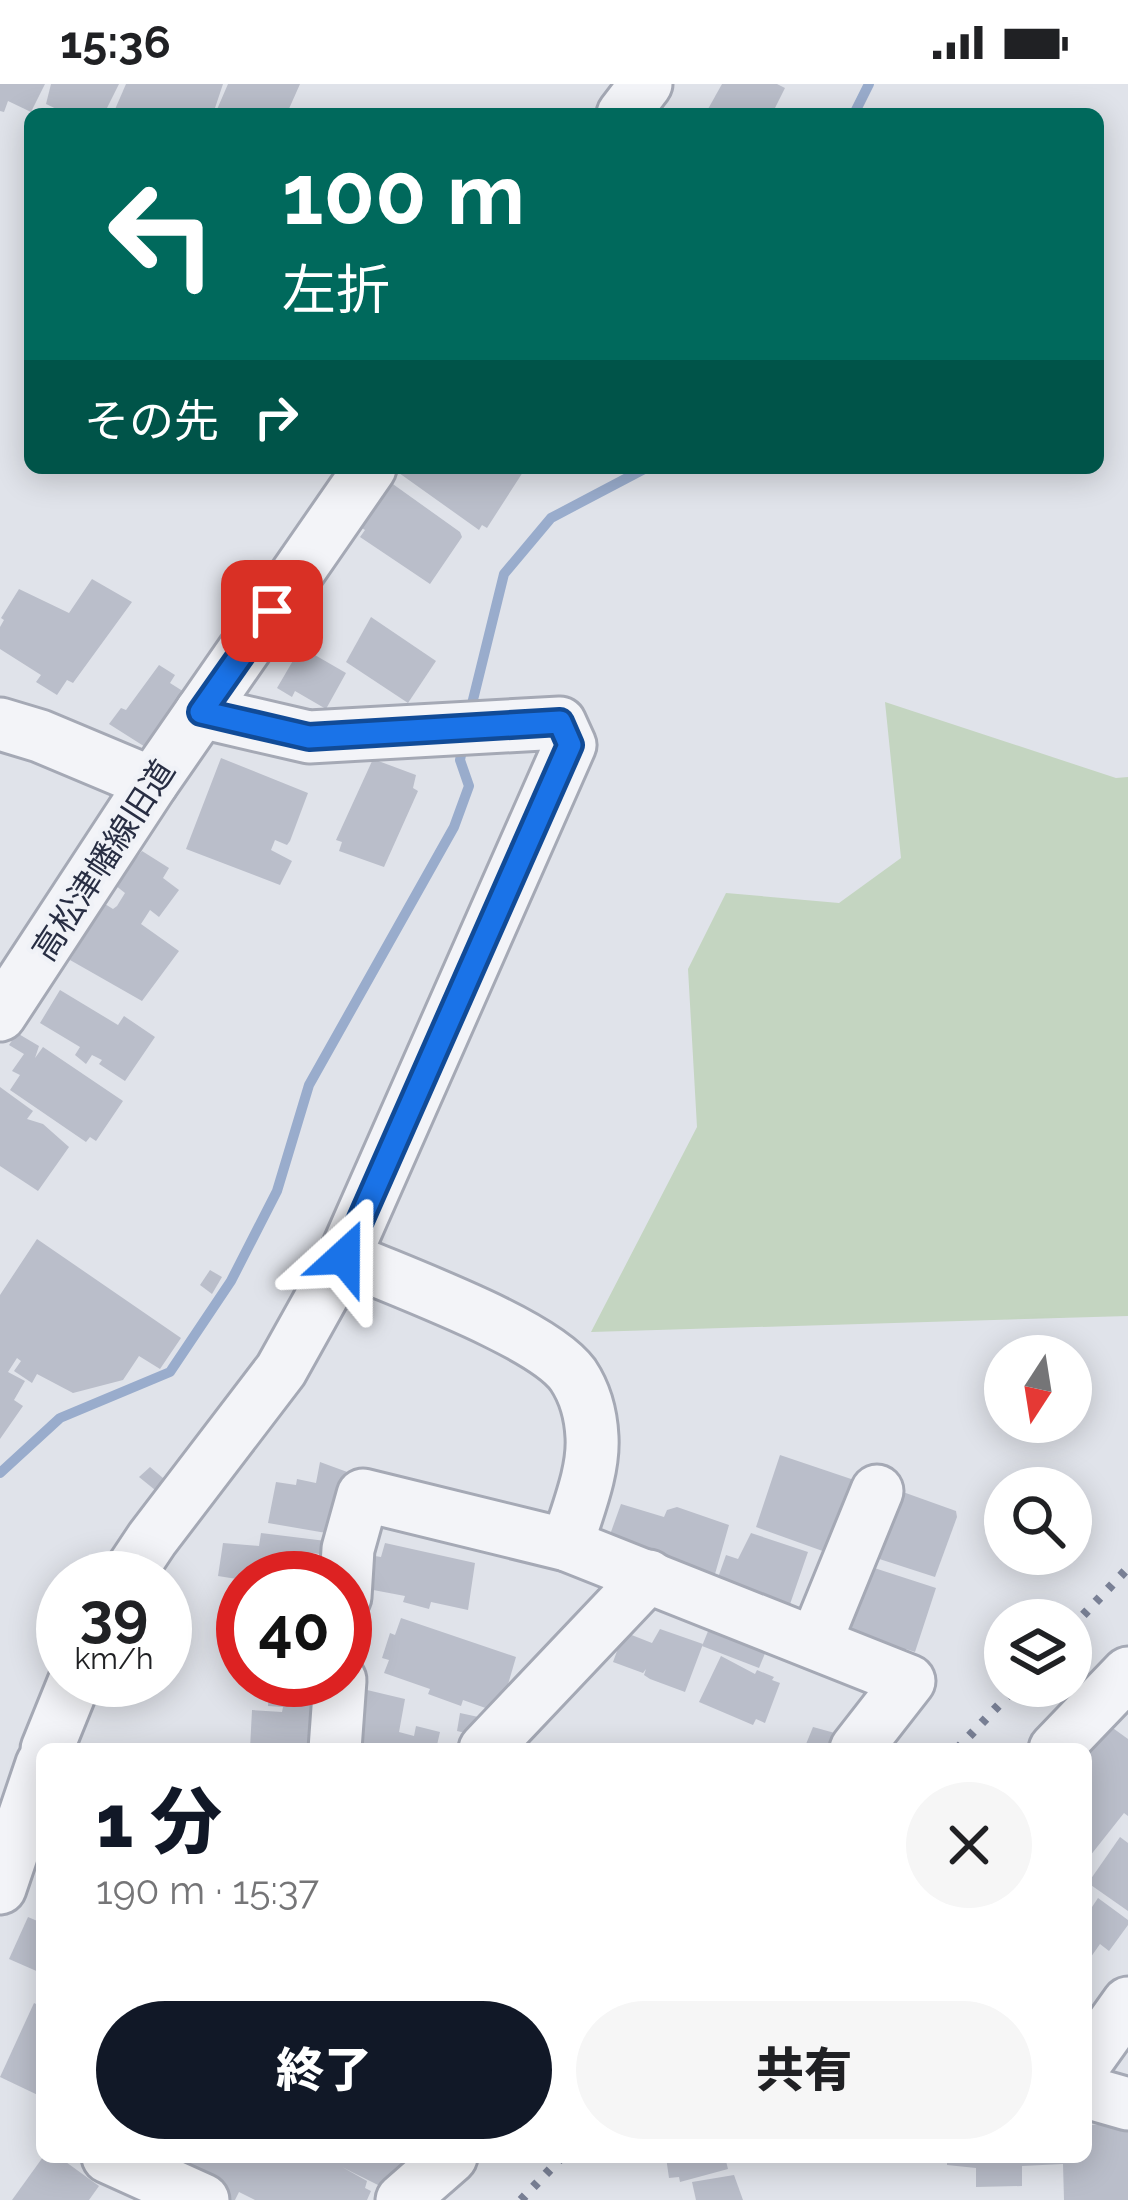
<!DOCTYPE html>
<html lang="ja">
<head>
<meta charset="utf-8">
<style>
  body { margin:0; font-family:Raleway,"Noto Sans JP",sans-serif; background:#f6f6f6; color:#202124; height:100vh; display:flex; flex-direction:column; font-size:45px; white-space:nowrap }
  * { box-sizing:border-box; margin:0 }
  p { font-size:39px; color:#757577 }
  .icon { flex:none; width:66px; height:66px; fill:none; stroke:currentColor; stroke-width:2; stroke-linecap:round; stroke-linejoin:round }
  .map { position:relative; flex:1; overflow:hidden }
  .panel { position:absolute; left:36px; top:1659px; width:1056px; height:420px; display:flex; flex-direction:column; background:#fff; border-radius:18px; box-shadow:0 6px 30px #0003 }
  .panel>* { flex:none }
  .banner { position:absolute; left:24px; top:24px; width:1080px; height:366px; border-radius:18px; box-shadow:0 6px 30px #0003; background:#00695c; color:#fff; overflow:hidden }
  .needle { width:78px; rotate:192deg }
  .buttons { position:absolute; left:984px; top:1251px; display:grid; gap:24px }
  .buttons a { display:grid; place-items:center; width:108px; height:108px; border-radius:50%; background:#fff; box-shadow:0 6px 30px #0003; font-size:60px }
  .speed { position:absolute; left:36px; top:1467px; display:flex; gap:24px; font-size:60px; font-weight:700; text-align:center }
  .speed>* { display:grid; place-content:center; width:156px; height:156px; border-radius:50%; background:#fff; box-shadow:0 6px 30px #0003; line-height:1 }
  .speed small { font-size:30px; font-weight:400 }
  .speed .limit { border:18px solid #d22; background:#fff; color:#111 }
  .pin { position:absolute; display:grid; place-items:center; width:102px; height:102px; color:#fff; margin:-51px; border-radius:24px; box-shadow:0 6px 18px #0006 }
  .me { position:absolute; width:132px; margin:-66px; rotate:24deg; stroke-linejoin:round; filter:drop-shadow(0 0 9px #0008) }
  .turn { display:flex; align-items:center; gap:42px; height:252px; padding:0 60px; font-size:54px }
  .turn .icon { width:156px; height:156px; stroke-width:2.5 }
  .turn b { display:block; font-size:84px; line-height:102px }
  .then { display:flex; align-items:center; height:114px; padding:0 60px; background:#0003; gap:24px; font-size:45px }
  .round { display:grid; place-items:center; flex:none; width:126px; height:126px; border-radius:63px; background:#f6f6f6 }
  .summary { display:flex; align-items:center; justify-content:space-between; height:204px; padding:0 60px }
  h1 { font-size:72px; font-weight:800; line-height:90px; color:#111827 }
  .action { display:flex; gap:24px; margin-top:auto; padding:24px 60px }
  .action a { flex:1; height:138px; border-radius:72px; background:#111827; color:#fff; font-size:48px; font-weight:800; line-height:138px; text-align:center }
  .action a+a { background:#f6f6f6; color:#202124 }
  .status { display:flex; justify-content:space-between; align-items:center; height:84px; padding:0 60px; background:#fff; direction:ltr }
  .status svg { height:33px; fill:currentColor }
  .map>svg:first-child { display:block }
</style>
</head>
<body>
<div class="status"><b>15:36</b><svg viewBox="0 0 49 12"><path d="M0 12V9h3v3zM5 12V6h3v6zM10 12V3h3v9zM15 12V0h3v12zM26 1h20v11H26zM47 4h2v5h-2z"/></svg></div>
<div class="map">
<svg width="1128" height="2116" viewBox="0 0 1128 2116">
  <rect width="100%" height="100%" fill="#e0e3ea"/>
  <!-- green -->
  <polygon fill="#c4d5c1" points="885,618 1116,694 1128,693 1128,1232 591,1248 697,1043 688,885 726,809 839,819 901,774"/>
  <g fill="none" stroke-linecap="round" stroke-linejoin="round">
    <!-- stream -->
    <g stroke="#99accc" stroke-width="10">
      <polyline points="854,30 869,0"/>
      <polyline points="469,632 504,490 551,434 646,384"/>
      <polyline points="0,1389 60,1334 170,1288 231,1197 277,1107 309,1001 454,743 469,702 460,676 464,656"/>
    </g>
  </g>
  <!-- building -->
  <g fill="#babeca">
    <polygon points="0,0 45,0 31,28 8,17 4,28 0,27"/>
    <polygon points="51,0 119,0 104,30 67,30 46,20"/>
    <polygon points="126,0 223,0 213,30 113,30"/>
    <polygon points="228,0 300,0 288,27 281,24 277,30 215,30"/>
    <polygon points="722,0 777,0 785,4 772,30 717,30 708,25"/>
    <polygon points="392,384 518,384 523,388 487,444 482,441 479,446"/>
    <polygon points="390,398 460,448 462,453 430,500 360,453 365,446 359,442"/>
    <polygon points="92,495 132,518 73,599 67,596 57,611 36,598 41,591 0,565 0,543 4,536 1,534 19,505 69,529"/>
    <polygon points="371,533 436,577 408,619 346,578"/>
    <polygon points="301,563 346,589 326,625 295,607 292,613 277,604"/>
    <polygon points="159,581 175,591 170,599 189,611 150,666 109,640 121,624 126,626"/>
    <polygon points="221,674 308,709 290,757 287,761 275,756 271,766 292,777 280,801 186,765"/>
    <polygon points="373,675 416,691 413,704 418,707 384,783 339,767 342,758 336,756"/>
    <polygon points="142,767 169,784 163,794 179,806 159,833 150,826 141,840 179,867 142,917 70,876 105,820 113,825 117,822 125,809 115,801"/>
    <polygon points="60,906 118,941 124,932 155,953 125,997 99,980 102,976 92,971 86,980 75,971 80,963 40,939"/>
    <polygon points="17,949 39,962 35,974 43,963 123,1017 96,1057 90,1053 86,1058 10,1006 20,991 12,987 24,970 9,961"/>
    <polygon points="0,1003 33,1027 27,1035 43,1040 69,1063 38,1107 0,1082"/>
    <polygon points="37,1155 181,1254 160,1285 139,1272 123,1296 73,1309 37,1290 32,1299 14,1287 21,1277 17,1274 8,1288 25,1297 14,1316 23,1322 0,1355 0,1211"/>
    <polygon points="210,1186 222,1193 212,1210 200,1201"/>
    <polygon points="780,1371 860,1398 831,1470 756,1443"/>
    <polygon points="320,1378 350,1389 345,1423 332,1450 268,1439 276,1398 296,1401 297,1395 316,1399"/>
    <polygon points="150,1383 170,1400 160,1410 139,1393"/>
    <polygon points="889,1403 956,1427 957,1433 935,1493 867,1471"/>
    <polygon points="621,1420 664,1433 667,1426 677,1423 729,1441 715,1490 706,1491 607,1459"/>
    <polygon points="261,1449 334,1458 332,1472 313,1469 312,1473 327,1475 324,1494 243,1496 218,1492 223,1459 259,1462"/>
    <polygon points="751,1449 808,1468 788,1526 715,1502 726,1471 738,1475"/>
    <polygon points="385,1459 475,1479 468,1526 431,1518 429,1525 403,1518 405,1512 368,1505 375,1472 381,1473"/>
    <polygon points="862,1480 936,1504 915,1568 906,1565 902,1574 858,1557 861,1550 842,1544"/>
    <polygon points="401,1534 516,1573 502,1621 494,1627 463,1616 461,1622 428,1610 430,1605 384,1589 389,1576 382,1574 390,1549 395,1551"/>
    <polygon points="713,1535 770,1557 759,1584 702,1562"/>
    <polygon points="660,1545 703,1560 685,1608 650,1595 644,1591 646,1585 643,1589 613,1578 624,1548 652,1559"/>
    <polygon points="721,1572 755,1590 757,1586 774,1593 772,1596 780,1599 765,1639 756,1635 753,1641 699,1618"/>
    <polygon points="250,1596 324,1596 323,1606 250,1600"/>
    <polygon points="367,1606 405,1615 399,1648 414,1652 416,1642 440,1648 437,1661 449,1665 358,1665 363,1643 358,1642"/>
    <polygon points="269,1608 325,1611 324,1665 250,1665 252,1626 282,1628 283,1623 268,1622"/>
    <polygon points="460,1629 483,1634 479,1652 457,1647"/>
    <polygon points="1110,1642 1128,1655 1128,1732 1124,1729 1086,1777 1086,1664"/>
    <polygon points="813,1643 842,1651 838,1665 804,1665"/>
    <polygon points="1120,1753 1128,1759 1128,1827 1088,1799"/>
    <polygon points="1098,1814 1128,1836 1128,1841 1109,1867 1100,1860 1086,1880 1086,1832"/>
    <polygon points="28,1833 42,1839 41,1889 9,1875"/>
    <polygon points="34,1919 42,1923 42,2013 0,1993"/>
    <polygon points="1116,2036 1128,2037 1128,2116 1064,2116 1063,2080 1022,2082 1022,2102 976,2103 976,2084 947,2081 947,2073 1086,2073 1086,2041 1113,2040 1116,2045"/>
    <polygon points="43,2073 59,2073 99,2102 89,2116 12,2116"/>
    <polygon points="167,2073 279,2076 280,2073 422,2073 384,2104 342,2083 367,2097 365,2104 371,2107 367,2116 255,2116 239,2108 235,2116 229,2116 202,2102"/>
    <polygon points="666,2073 725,2073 728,2085 680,2098 679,2093 669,2094"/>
    <polygon points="734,2091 743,2116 696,2116 692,2098"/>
  </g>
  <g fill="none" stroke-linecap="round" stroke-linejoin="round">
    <defs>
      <g id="minor">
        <polyline points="623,30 646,0"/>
        <polyline points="0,640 40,652 152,699"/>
        <polyline points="0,931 152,699 370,384"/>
        <path d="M344 1173C398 1197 542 1248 573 1291 585 1309 591 1332 592 1353 594 1388 577 1427 567 1461"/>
        <polyline points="126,1494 152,1455 281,1286 344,1173 570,661 560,639 309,653 201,628"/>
        <polyline points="345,1513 348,1465 363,1411 567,1461 909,1597 856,1665"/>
        <polyline points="815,1559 877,1407"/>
        <polyline points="47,1665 75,1596"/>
        <polyline points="335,1665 340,1596"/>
        <polyline points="485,1665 649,1492"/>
        <polyline points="1055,1665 1128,1589"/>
        <polyline points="0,1804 42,1680"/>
        <polyline points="1086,1978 1128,1919"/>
        <polyline points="1086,2008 1128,2020"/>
        <polyline points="108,2073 203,2116"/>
        <polyline points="402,2116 451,2073"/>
      </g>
    </defs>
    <!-- minor casing -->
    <use href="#minor" stroke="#a5a9b5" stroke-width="57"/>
    <!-- minor -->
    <use href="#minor" stroke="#f3f4f8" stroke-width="51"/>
    <!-- rail -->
    <g stroke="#798095" stroke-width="9" stroke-dasharray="6 12" stroke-linecap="butt">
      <polyline points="1071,1544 1128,1484"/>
      <polyline points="957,1665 1017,1602"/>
      <polyline points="521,2116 562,2073"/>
    </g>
  </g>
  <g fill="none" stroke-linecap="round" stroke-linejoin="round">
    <defs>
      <polyline id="route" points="272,527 201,628 309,653 560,638 570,661 344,1173"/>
    </defs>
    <!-- route casing -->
    <use href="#route" stroke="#114b97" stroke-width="30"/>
    <!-- route -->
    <use href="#route" stroke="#1a73e8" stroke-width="21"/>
  </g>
  <g text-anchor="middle" stroke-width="9" stroke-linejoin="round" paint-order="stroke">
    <!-- street labels -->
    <g font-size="33" fill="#282e43" stroke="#f0f2f7">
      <text transform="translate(103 776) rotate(-57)" y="12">高松津幡線旧道</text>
    </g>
  </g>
</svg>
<div class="buttons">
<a><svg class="needle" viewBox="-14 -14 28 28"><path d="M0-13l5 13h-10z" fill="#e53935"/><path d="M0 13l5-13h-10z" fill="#757577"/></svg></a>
<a><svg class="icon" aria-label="search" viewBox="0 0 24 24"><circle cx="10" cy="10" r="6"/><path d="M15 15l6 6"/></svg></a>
<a><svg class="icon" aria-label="layers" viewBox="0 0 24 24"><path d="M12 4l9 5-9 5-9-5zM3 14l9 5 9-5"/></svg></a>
</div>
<div class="speed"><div>39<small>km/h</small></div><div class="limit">40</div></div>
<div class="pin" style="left:272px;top:527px;background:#d93025"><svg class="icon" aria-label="arrive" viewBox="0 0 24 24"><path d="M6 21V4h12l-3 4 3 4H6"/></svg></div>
<svg class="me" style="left:344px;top:1173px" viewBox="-20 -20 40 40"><path d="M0-17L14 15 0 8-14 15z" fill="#1a73e8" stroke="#fff" stroke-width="4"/></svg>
<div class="banner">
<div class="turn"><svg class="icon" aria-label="left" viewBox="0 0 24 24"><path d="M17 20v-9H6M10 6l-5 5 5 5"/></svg><div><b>100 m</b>左折</div></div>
<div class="then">その先<svg class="icon" aria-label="right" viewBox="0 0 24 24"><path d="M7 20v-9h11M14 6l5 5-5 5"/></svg></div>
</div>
<section class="panel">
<div class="summary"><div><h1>1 分</h1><p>190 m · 15:37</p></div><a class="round"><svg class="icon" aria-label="close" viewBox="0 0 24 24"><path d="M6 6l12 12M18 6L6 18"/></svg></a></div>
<div class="action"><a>終了</a><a>共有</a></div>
</section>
</div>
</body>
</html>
